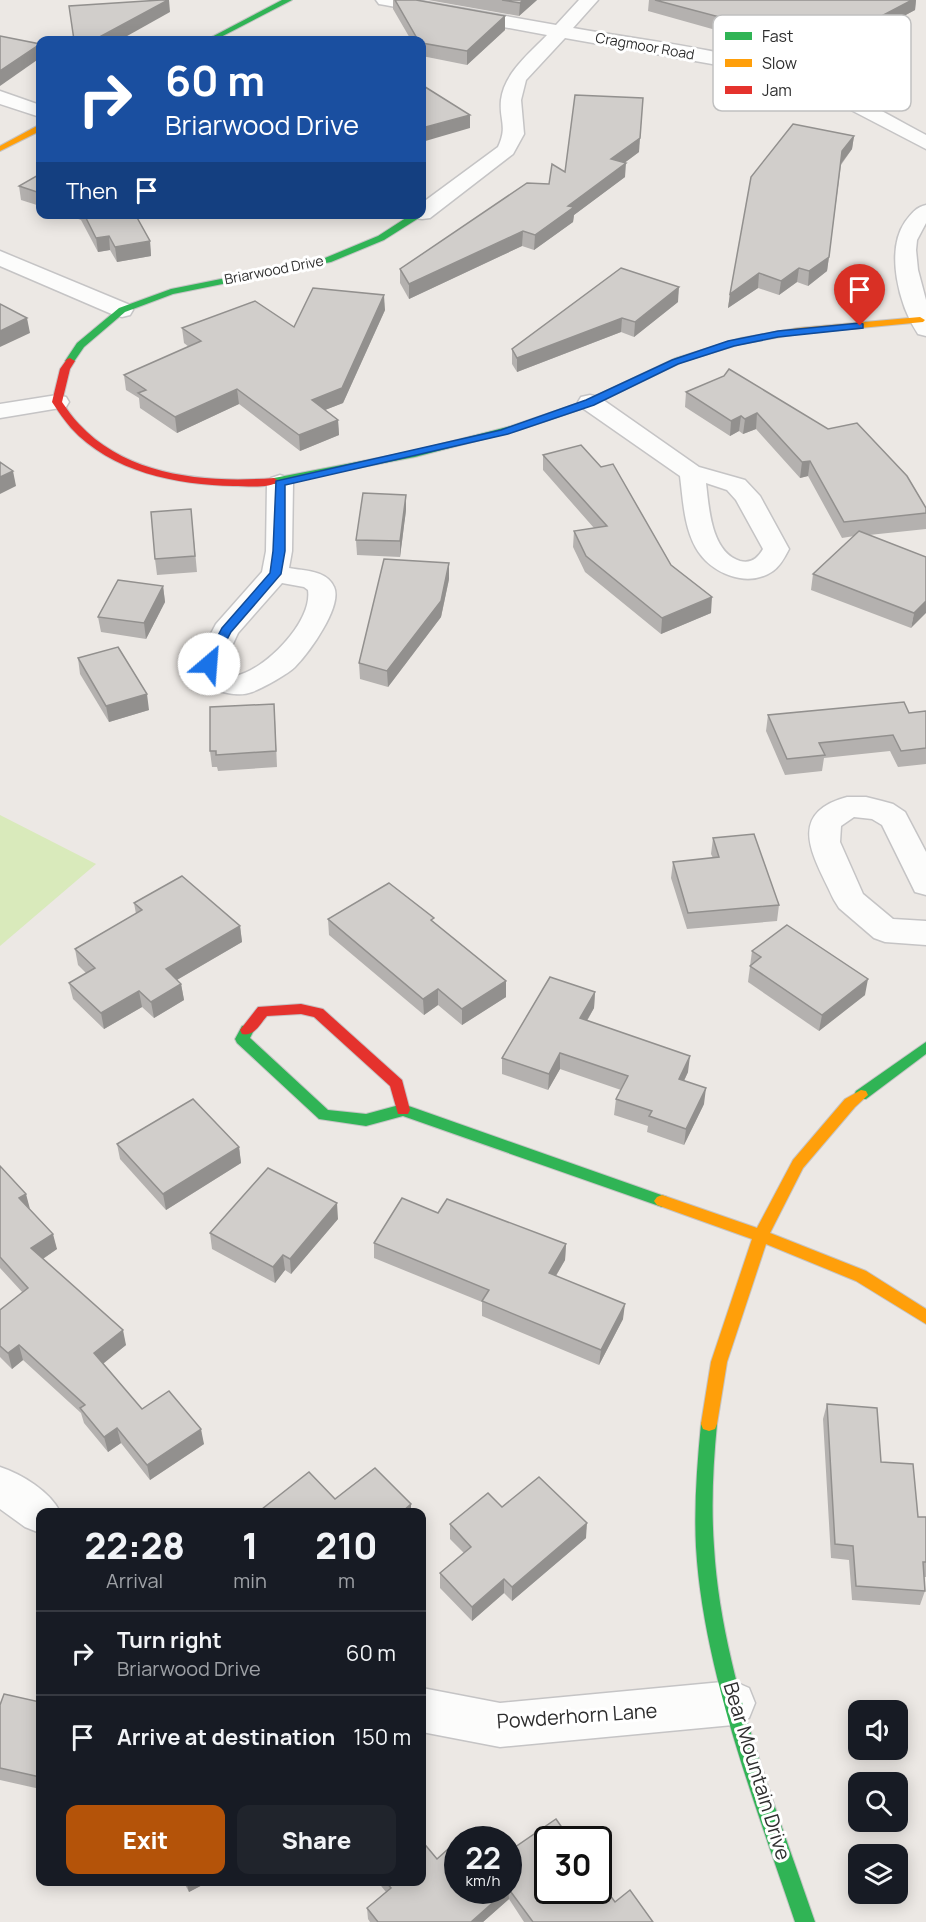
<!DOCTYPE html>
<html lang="en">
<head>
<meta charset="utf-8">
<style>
  body { margin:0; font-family:Manrope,sans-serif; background:#20242c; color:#f1f3f6; height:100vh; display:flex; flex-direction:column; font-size:22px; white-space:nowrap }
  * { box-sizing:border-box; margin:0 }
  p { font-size:20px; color:#9ea1a6 }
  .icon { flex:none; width:33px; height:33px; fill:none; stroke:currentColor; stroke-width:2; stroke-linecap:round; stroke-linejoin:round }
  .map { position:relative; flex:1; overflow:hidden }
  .side { position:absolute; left:36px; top:1508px; width:390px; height:378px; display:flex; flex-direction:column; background:#171b24; border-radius:12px; box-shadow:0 3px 15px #0003 }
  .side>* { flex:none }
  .guide { position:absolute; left:36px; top:36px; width:390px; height:183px; border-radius:12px; box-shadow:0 3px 15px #0003; background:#1a4fa0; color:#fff; overflow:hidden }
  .tools { position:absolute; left:848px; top:1700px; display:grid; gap:12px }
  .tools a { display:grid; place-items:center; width:60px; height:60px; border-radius:12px; background:#171b24; box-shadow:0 3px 15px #0003; font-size:30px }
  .speed { position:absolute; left:444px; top:1826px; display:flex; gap:12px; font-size:30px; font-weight:700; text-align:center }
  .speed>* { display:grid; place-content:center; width:78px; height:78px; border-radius:50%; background:#171b24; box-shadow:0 3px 15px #0003; line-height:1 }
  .speed small { font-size:15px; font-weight:400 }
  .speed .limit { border:3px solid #111; border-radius:9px; background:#fff; color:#111 }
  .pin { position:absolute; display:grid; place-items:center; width:51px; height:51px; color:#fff; margin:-62px -26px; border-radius:50% 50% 50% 0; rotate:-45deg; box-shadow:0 0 6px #0007 }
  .pin .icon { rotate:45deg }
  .me { position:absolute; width:66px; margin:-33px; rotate:27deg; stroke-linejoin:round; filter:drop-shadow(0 0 4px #0008) }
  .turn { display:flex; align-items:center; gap:21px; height:126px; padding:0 30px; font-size:27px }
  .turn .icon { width:78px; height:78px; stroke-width:2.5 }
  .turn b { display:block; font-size:42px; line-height:51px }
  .then { display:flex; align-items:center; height:57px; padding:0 30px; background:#0003; gap:12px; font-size:22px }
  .eta { display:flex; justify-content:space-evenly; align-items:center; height:102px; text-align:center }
  .eta b { font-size:36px; font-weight:800; line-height:42px }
  .primary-button { display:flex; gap:12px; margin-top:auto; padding:12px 30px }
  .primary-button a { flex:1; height:69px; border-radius:12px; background:#b45309; color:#fff; font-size:24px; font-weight:800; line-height:69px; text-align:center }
  .primary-button a+a { background:#20242c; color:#f1f3f6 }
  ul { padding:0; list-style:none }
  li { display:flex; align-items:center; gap:18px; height:84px; padding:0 30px; border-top:2px solid #363941 }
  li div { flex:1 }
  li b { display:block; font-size:22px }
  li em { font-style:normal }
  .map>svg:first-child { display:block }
</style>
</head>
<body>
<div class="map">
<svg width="926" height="1922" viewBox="0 0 926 1922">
  <rect width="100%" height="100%" fill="#ece8e4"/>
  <!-- pitch -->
  <polygon fill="#d9eabb" points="0,815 96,864 0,946"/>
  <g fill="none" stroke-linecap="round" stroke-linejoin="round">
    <defs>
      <g id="street">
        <path d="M376 0H415L556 25 579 0H598L573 28C647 41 733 50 803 75 846 90 885 113 926 135V149L828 98 787 82 746 70 565 38 526 80 521 100 524 134 513 154 430 218 422 219 414 218 412 214H422V203L498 147C508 126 499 120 501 100 504 73 530 53 547 35L385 5 379 4Z"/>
        <polygon points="0,91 40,105 40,117 0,104"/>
        <path d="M926 205V223L917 240 916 250 918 270 926 300V336L918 334C899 306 885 251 905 222 911 214 916 207 926 205Z"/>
        <polygon points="0,251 130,305 133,310 130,315 122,317 114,315 0,266"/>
        <polygon points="57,395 66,397 69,402 66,407 0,418 0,404"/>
        <path d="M590 395 599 397 699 467 745 480 760 496 789 549C785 557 780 566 773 571 747 589 710 573 696 548 684 527 683 500 680 476L581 407 578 402 581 397ZM706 483 727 490 736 500 763 549C758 558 751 564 740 561 711 552 709 508 706 483Z"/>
        <path d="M280 475 289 478 293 483 292 551 289 568C304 571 327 570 334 587 343 606 309 653 295 667 288 674 263 688 252 692 240 697 227 693 216 690L195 664 216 624 262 572 266 551 267 483 271 478ZM282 583 304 587 308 590C313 622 264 671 235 676L224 663 238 633Z"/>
        <path d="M847 797H866L882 801 893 804 905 812 926 852V895L915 892 882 825 872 819 854 817 841 826 840 842 863 894 893 919 926 921V945L885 942 874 938 839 908 834 900C816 860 783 814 847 797Z"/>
        <path d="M0 1467C21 1474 50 1491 60 1512H40V1533L25 1527 0 1509Z"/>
        <polygon points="733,1681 749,1688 755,1703 749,1718 733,1725 500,1747 422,1732 422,1688 500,1703"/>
      </g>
      <g id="fast">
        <polygon points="282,0 292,0 215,40 206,40"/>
        <polygon points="422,212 422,216 384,240 331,262 173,294 125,312 84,347 73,363 65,361 77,343 119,308 171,289 325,258 378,236 412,214 422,214"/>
        <polygon points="741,338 746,341 744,343 682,362 593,405 519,430 415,457 274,484 269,481 274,478 414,451 511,426 585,401 676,358"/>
        <polygon points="247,1025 252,1026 254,1030 250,1038 328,1110 366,1114 403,1104 667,1197 670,1201 667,1205 662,1207 403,1116 366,1126 319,1119 237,1043 235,1039 242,1026"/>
        <polygon points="926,1042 926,1054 866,1099 856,1099 854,1095 856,1091"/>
        <path d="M709 1417 715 1419 717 1424C713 1465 711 1506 714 1547 721 1670 775 1805 815 1922H795C756 1806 703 1670 696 1547 694 1505 697 1465 701 1424L703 1419Z"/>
      </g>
      <g id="slow">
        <polygon points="37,126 40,126 40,131 0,151 0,146"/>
        <polygon points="920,317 925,320 923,322 798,334 741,344 736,341 741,338 798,328"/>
        <polygon points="861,1090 866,1091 868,1095 855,1107 803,1168 770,1233 866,1271 926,1309 926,1324 856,1281 766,1244 727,1362 717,1424 715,1429 709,1431 703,1429 701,1424 711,1362 752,1239 657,1205 654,1201 657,1197 662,1195 757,1228 793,1160 845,1099"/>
      </g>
      <g id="jam">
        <path d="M70 358 75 361 70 369 62 402C67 409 73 418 79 424 128 477 207 483 274 478L279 481C270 489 246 486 234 486 177 485 111 472 71 428 64 420 58 411 52 402L60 369 67 359Z"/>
        <path d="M301 1004 323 1009 402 1080 410 1110 408 1114H398L390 1086 314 1017 301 1014 267 1016C260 1024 254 1037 242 1034L240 1030 258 1007Z"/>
      </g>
    </defs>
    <!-- street casing -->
    <use href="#street" stroke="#c5c4c5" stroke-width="3"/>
    <!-- fast casing -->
    <use href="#fast" stroke="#c5c4c5" stroke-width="2"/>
    <!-- slow casing -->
    <use href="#slow" stroke="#c5c4c5" stroke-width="2"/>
    <!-- jam casing -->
    <use href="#jam" stroke="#c5c4c5" stroke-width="2"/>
    <!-- street -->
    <use href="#street" fill="#fcfcfb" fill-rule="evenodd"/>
    <!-- fast -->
    <use href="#fast" fill="#30b455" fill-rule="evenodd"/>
    <!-- slow -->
    <use href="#slow" fill="#ff9f0a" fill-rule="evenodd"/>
    <!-- jam -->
    <use href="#jam" fill="#e5322d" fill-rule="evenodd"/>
  </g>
  <!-- wall -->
  <g fill="#b4b1af">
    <polygon points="393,0 416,0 505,30 467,65 422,56 422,40 411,40 393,9"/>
    <polygon points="428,0 537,0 519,16"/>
    <polygon points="649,0 916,0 915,10 831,55 766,34 755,41 648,11"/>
    <polygon points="854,136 852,149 841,165 827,271 808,286 797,282 779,295 758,288 728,308 730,294"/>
    <polygon points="639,152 624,163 625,177 574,215 573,222 534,250 522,246 409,299 400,283 400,269 549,184 565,172"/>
    <polygon points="40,174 40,206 21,200 19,186"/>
    <polygon points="65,214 135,214 150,241 151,256 117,262 110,250 98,252 81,220"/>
    <polygon points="678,302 634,337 621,332 517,372 512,364 512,349"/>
    <polygon points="385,310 343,403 325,410 338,420 339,435 300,451 239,404 177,433 140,408 139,398 126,390 124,375 189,347 184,343 182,328 294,327"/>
    <polygon points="724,376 926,508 926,529 869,535 926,557 911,628 811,590 813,574 854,536 842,538 808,476 800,478 756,429 743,434 739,431 730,436 685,407 686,392"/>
    <polygon points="543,455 671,565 711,613 661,634 585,572 573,547 574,531 594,528 543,470"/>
    <polygon points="191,509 197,572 157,575 155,559"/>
    <polygon points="406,510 400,557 357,555 356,540"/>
    <polygon points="449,579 441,617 388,687 360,679 359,663"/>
    <polygon points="163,586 165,602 146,639 101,632 98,617"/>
    <polygon points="78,658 149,710 109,722 80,674"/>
    <polygon points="926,711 926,764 898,767 890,751 824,758 822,771 785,775 766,731 768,715 909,713"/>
    <polygon points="275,720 277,767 218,771 217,767 212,767 210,751"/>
    <polygon points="713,838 779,905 777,921 687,929 671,878 673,862 713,858 711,854"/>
    <polygon points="134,903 240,926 242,942 177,980 181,984 184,1000 154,1018 142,1007 104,1029 73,999 69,983 86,973 78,965 75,949 136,914"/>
    <polygon points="328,919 434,923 506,981 506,997 462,1025 438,1005 424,1015 329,935"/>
    <polygon points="752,951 865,995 819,1031 748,982"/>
    <polygon points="595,992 594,1008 587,1021 688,1072 684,1081 704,1104 684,1145 647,1132 648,1126 614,1115 616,1099 621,1090 560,1069 548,1090 502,1074 502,1058"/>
    <polygon points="117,1144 239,1147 241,1163 166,1210 120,1159"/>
    <polygon points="0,1166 57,1249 43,1259 126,1345 103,1363 142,1409 204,1444 150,1480 121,1443 108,1452 84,1423 81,1413 23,1360 12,1369 0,1357 0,1310 23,1293 0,1268"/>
    <polygon points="438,1213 566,1244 565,1260 556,1276 623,1319 599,1365 482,1316 482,1302 374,1258 374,1243"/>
    <polygon points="338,1219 291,1274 285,1270 275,1283 212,1249 210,1233"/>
    <polygon points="827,1404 881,1462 918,1517 926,1517 926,1577 924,1577 925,1591 920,1605 852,1600 849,1560 831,1558 823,1419"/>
    <polygon points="502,1507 586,1538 512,1601 504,1593 472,1621 440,1588 440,1573 464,1553 450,1539 450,1524"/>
    <polygon points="40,1702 40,1789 0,1780 0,1705"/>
    <polygon points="508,1852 615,1902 653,1922 524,1922 509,1899 483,1922 370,1922 368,1919 367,1908 386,1892 377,1881 422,1881 458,1890"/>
    <polygon points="183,1881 210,1881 189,1892"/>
  </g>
  <!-- shaded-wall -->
  <g fill="#92908e">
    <polygon points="168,0 169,0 170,12 120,40 94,40"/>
    <polygon points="523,0 537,0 519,16 520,3"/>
    <polygon points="912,0 916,0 915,10 831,55 832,42"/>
    <polygon points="505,16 505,30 467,65 467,51"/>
    <polygon points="767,21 766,34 755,41 757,27"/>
    <polygon points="40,44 40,58 0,86 0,71"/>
    <polygon points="642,112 639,152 611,173 611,159"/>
    <polygon points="470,115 470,128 422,142 422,128"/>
    <polygon points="854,136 852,149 840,165 842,151"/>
    <polygon points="626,163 625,177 574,215 573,222 534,250 535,235 568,206"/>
    <polygon points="523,231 522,246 409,299 409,284"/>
    <polygon points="109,236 110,250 98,252 96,238"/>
    <polygon points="150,241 151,256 117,262 115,247"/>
    <polygon points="829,257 827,271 808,286 809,271"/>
    <polygon points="799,268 797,282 779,295 781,281"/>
    <polygon points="759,273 758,288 728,308 730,294"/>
    <polygon points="679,287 678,302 634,337 635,322"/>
    <polygon points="384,295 385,310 343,403 312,415 312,400"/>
    <polygon points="27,318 30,333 0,347 0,331"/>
    <polygon points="622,318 621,332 517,372 517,358"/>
    <polygon points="237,389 239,404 177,433 175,417"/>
    <polygon points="757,413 756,429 743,434 745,419"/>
    <polygon points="741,416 739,431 730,436 731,421"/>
    <polygon points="338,420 339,435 300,451 299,435"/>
    <polygon points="810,461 808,476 800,478 802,462"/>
    <polygon points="13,471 16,486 0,494 0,477"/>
    <polygon points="406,495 406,510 400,557 400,541"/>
    <polygon points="449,563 449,579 441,617 388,687 387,671"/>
    <polygon points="163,586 165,602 146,639 144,623"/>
    <polygon points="712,597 711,613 661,634 662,618"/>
    <polygon points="926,601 926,613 911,628 914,613"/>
    <polygon points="147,694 149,710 109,722 106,706"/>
    <polygon points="240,926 242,942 168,985 166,969"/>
    <polygon points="868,979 865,995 819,1031 822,1015"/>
    <polygon points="506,981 506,997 462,1025 462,1009"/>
    <polygon points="181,984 184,1000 154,1018 151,1002"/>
    <polygon points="438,989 438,1005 424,1015 423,999"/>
    <polygon points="139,991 142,1007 104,1029 101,1013"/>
    <polygon points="595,992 594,1008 579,1034 580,1018"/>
    <polygon points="560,1053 560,1069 548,1090 549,1074"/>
    <polygon points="690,1056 688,1072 677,1095 679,1079"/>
    <polygon points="706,1088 704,1104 684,1145 686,1129"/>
    <polygon points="239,1147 241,1163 166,1210 163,1194"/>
    <polygon points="26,1194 30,1209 19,1198"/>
    <polygon points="337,1203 338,1219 291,1274 290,1259"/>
    <polygon points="53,1234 57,1249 35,1264 31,1248"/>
    <polygon points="566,1244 565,1260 548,1289 549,1273"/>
    <polygon points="283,1255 285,1270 275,1283 273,1267"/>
    <polygon points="625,1304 623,1319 599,1365 601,1350"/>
    <polygon points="123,1330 126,1345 98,1368 94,1353"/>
    <polygon points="19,1345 23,1360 12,1369 8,1353"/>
    <polygon points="117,1428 121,1443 108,1452 104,1437"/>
    <polygon points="201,1429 204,1444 150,1480 147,1465"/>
    <polygon points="411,1504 411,1512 402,1512"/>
    <polygon points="587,1523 586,1538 512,1601 512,1587"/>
    <polygon points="504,1579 504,1593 472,1621 472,1607"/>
    <polygon points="186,1881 210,1881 189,1892"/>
    <polygon points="508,1888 509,1899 483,1922 471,1922 507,1890 508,1890"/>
  </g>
  <!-- building -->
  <g fill="#d1cecb" stroke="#92908e" stroke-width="1.5">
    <polygon points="161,0 168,0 94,40 74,40 69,6"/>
    <polygon points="395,0 416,0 505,16 467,51 422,43 422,40 418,40"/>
    <polygon points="502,0 523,0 520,3"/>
    <polygon points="655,0 912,0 832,42 767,21 757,27"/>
    <polygon points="0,36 40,44 0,71"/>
    <polygon points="422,85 470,115 422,128"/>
    <polygon points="575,95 643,98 640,138 611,159 626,163 568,206 574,207 535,235 523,231 409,284 400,269 527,183 549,184 552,164 565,172"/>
    <polygon points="793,124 854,136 842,151 829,257 809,271 799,268 781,281 759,273 730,294 751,177"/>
    <polygon points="40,174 40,193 19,186"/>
    <polygon points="84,214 135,214 150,241 115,247 109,236 96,238"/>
    <polygon points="621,268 679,287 635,322 622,318 517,358 512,349"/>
    <polygon points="313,288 384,295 342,388 312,400 338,420 299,435 237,389 175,417 138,393 146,390 124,375 201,341 182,328 255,301 294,327"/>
    <polygon points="0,304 27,318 0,331"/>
    <polygon points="729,369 828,429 857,423 907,476 926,508 926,513 844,522 810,461 802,462 757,413 745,419 741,416 731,421 686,392 724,376"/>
    <polygon points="581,445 601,467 613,464 671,565 712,597 662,618 586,556 574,531 607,526 543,455"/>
    <polygon points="0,462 13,471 0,477"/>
    <polygon points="363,493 406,495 400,541 356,540"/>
    <polygon points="191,509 195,556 155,559 151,512"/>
    <polygon points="859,531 926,557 926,601 914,613 813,574"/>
    <polygon points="384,559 449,563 441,601 387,671 359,663"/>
    <polygon points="118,580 163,586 144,623 98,617"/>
    <polygon points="118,647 147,694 106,706 78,658"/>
    <polygon points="904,702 909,713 926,711 926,748 901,751 893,735 819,743 825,755 787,759 768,715"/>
    <polygon points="274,704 276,751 216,755 216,751 210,751 210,707"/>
    <polygon points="754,834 779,905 688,913 673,862 719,857 713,838"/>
    <polygon points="182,876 240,926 166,969 181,984 151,1002 139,991 101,1013 69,983 95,968 75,949 142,910 134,903"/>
    <polygon points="389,883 434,918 431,920 506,981 462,1009 438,989 423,999 328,919"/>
    <polygon points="787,925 868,979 822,1015 750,966 761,957 752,951"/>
    <polygon points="550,977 595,992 580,1018 690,1056 679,1079 706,1088 686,1129 649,1116 652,1111 616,1099 628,1076 560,1053 549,1074 502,1058"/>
    <polygon points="193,1099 239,1147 163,1194 117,1144"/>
    <polygon points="0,1166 26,1194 19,1198 53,1234 31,1248 123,1330 94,1353 142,1409 169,1391 201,1429 147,1465 117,1428 104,1437 80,1408 85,1405 19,1345 8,1353 0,1346 0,1310 28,1288 0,1257"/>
    <polygon points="268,1168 337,1203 290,1259 283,1255 273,1267 210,1233"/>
    <polygon points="402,1198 438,1213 447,1199 566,1244 549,1273 625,1304 601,1350 482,1301 489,1290 374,1243"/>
    <polygon points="827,1404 877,1408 881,1462 913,1464 918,1517 926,1517 926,1562 923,1562 925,1591 856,1586 853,1546 835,1544"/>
    <polygon points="375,1468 411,1504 402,1512 265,1512 262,1509 309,1472 335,1499"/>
    <polygon points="539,1477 587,1523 512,1587 504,1579 472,1607 440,1573 471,1547 450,1524 488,1493 502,1507"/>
    <polygon points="4,1694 40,1702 40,1777 0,1768 0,1705"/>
    <polygon points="556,1819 570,1839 548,1839 548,1890 598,1890 598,1879 615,1902 630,1890 653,1922 533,1922 508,1888 508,1852"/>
    <polygon points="422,1841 437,1859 456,1842 458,1845 458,1890 507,1890 471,1922 378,1922 367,1908 391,1888 385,1881 422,1881"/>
  </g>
  <!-- route -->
  <polygon fill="#1a73e8" stroke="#114b97" stroke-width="1.5" points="860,323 863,324 863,328 778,337 734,346 678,364 594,405 508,434 285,485 285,551 281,574 231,632 213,666 205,666 203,664 222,628 270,573 273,551 276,481 501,430 586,400 672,360 728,341 778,331"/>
  <g text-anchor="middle" stroke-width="6" stroke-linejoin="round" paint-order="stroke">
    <!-- far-street labels -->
    <g font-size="14" fill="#2e2e2e" stroke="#fff">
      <text transform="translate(645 46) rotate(10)" y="5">Cragmoor Road</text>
      <text transform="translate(274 270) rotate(-11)" y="5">Briarwood Drive</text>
    </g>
    <!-- near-street labels -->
    <g font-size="20" fill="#2e2e2e" stroke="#fff">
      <text transform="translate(577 1716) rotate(-4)" y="7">Powderhorn Lane</text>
      <text transform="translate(757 1771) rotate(73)" y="7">Bear Mountain Drive</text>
    </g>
  </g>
  <!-- legend -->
  <rect x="713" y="15" width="198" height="96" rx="9" fill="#fff" stroke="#c0c0c0" stroke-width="1.5"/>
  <rect x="725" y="32" width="27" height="8" fill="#30b455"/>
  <rect x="725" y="59" width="27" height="8" fill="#ff9f0a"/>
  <rect x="725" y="86" width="27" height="8" fill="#e5322d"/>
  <g font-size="16" fill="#2e2e2e">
    <text x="762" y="42">Fast</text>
    <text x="762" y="69">Slow</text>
    <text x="762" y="96">Jam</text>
  </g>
</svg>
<div class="tools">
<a><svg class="icon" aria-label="sound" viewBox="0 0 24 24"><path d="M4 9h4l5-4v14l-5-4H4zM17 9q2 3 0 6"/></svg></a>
<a><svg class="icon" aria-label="search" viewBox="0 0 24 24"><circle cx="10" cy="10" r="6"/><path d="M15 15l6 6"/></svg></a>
<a><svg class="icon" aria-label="layers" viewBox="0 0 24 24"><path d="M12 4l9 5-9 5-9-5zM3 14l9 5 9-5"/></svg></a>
</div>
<div class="speed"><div>22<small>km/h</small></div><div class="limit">30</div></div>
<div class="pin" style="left:860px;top:326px;background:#d93025"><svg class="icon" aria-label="arrive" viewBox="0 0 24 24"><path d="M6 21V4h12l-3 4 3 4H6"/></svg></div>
<svg class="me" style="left:209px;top:664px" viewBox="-20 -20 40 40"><circle r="19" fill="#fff"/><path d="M0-13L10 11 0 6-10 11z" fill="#1a73e8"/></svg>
<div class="guide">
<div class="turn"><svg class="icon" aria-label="right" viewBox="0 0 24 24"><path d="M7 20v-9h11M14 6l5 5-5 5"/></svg><div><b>60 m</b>Briarwood Drive</div></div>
<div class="then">Then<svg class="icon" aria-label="arrive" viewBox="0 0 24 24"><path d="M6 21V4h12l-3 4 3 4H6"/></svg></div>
</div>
<section class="side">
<div class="eta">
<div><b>22:28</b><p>Arrival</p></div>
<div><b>1</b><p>min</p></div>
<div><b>210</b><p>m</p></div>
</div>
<ul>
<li><svg class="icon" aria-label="right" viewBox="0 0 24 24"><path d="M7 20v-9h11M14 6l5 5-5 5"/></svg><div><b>Turn right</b><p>Briarwood Drive</p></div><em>60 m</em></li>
<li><svg class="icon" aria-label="arrive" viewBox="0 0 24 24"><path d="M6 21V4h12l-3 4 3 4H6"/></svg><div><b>Arrive at destination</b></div><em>150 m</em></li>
</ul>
<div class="primary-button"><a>Exit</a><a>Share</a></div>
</section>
</div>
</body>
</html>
